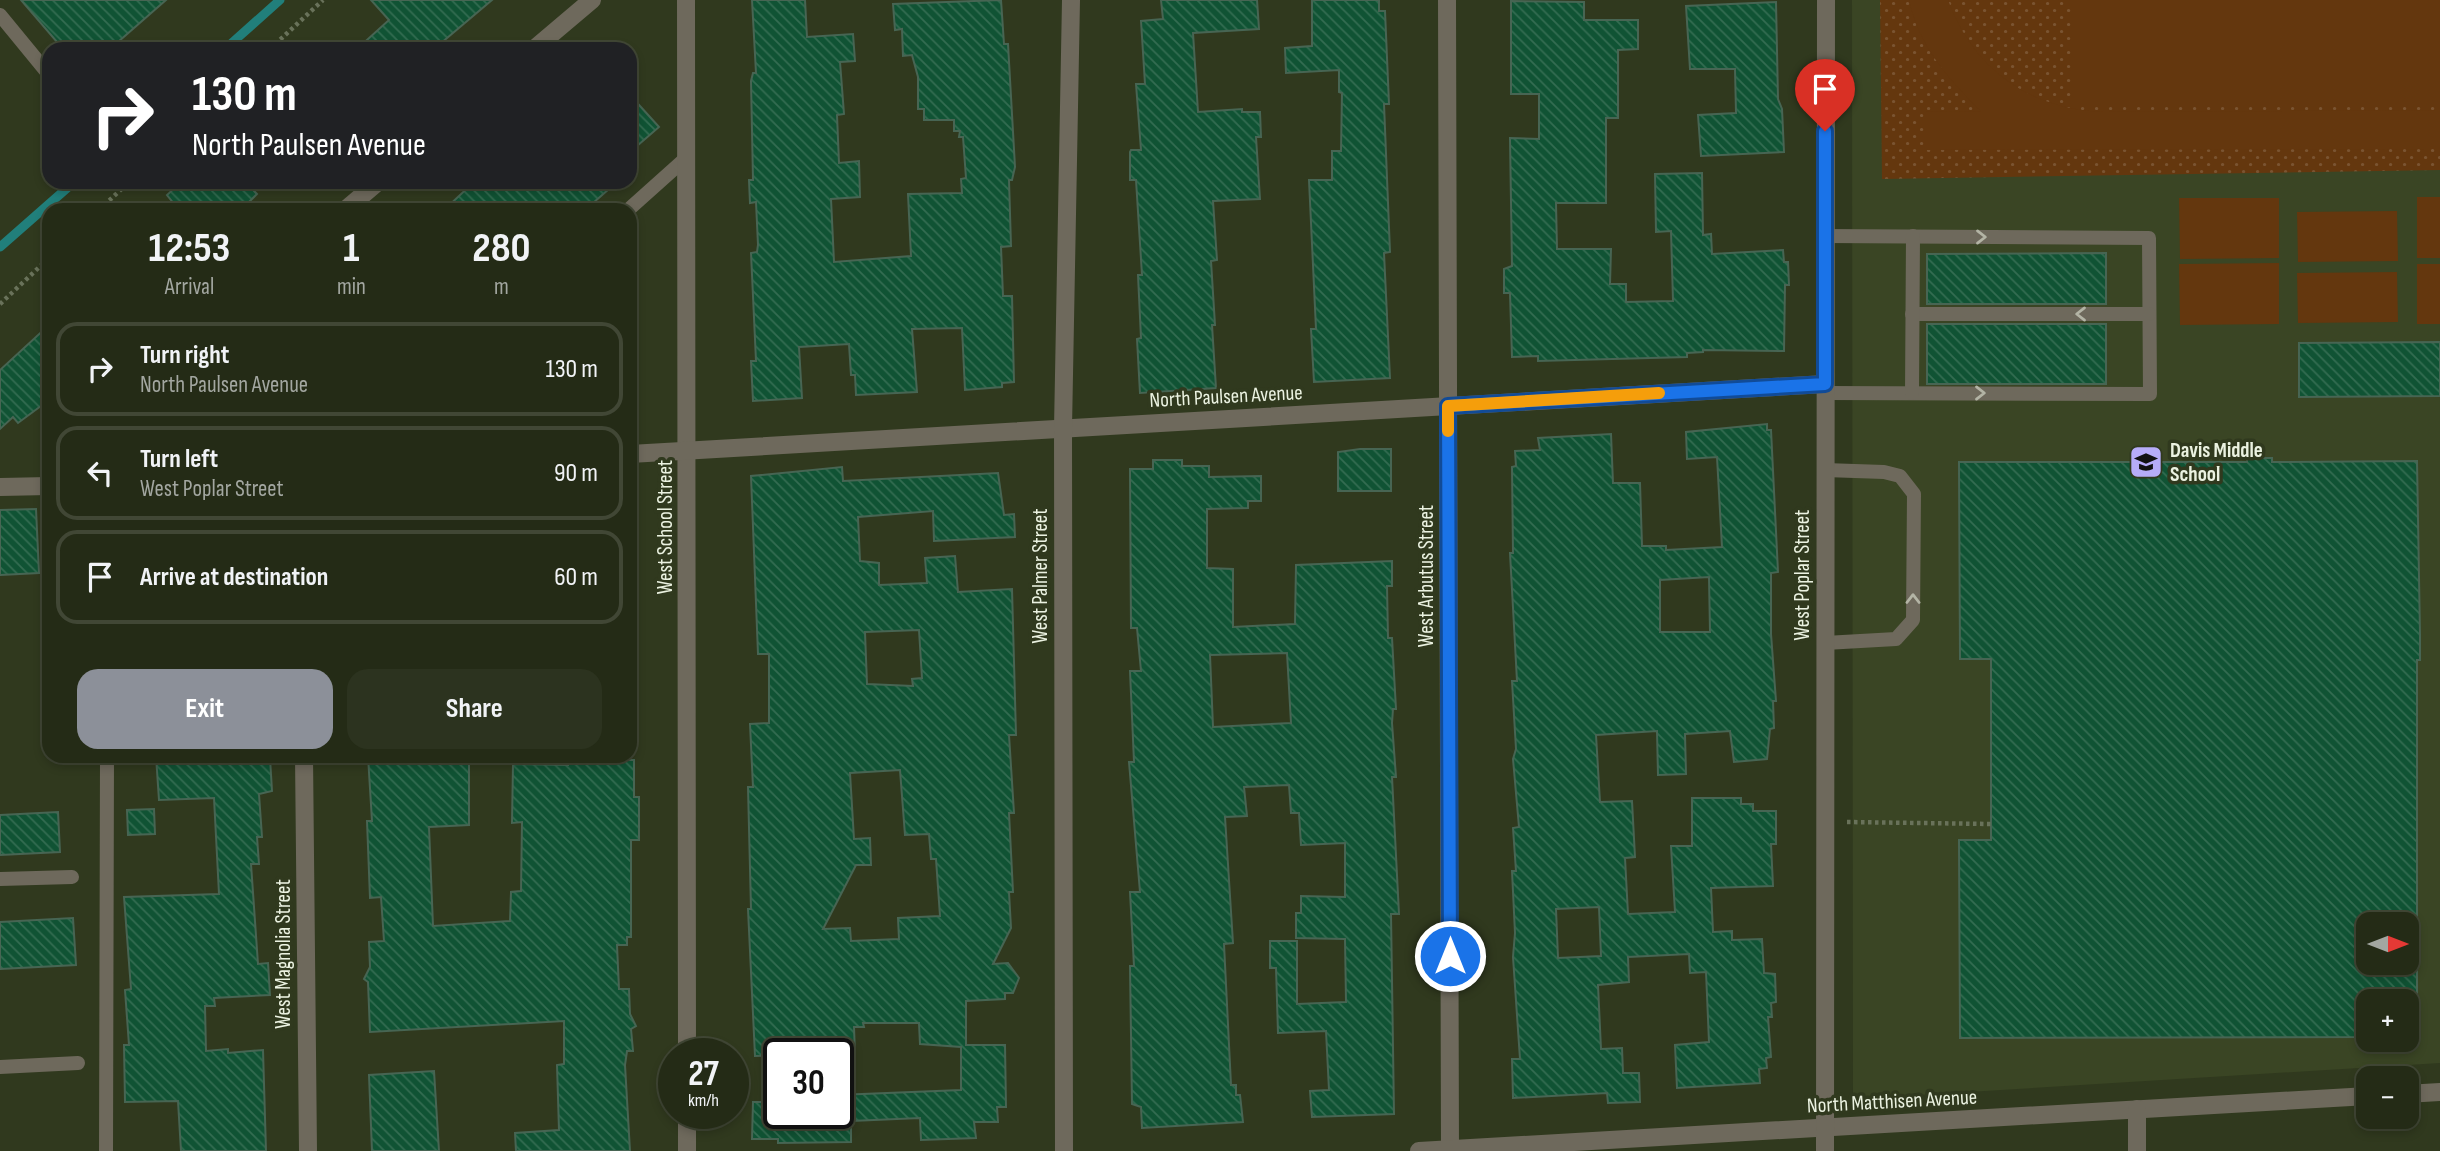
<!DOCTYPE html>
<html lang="en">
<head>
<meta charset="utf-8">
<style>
  body { margin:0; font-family:"Sofia Sans Condensed",sans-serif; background:#2c331f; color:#f1f3f6; height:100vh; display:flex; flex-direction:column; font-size:26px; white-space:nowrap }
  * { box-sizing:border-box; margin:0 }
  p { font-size:23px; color:#a3a7a1 }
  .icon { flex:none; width:38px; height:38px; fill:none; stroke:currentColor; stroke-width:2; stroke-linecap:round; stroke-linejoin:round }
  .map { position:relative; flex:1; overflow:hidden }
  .sheet { position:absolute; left:42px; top:203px; width:595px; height:560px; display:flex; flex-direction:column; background:#242b16; border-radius:21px; box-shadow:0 4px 10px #0003,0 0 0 2px #414735 }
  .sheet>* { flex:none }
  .hud { position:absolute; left:42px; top:42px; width:595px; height:147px; border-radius:21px; box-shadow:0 4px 10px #0003,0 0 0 2px #414735; background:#202124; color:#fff; overflow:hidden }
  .needle { width:46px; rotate:90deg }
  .controls { position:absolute; left:2356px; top:912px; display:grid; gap:14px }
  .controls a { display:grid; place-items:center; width:63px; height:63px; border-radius:14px; background:#242b16; box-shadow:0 4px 10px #0003,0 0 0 2px #414735; font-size:35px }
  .speed { position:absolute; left:658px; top:1038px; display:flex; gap:14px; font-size:35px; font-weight:700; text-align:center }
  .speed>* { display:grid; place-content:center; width:91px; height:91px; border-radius:50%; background:#242b16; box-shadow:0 4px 10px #0003,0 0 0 2px #414735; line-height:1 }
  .speed small { font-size:18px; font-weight:400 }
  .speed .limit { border:4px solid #111; border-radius:10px; background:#fff; color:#111 }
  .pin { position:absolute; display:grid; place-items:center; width:60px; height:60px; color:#fff; margin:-72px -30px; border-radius:50% 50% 50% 0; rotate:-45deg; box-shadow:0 0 7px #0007 }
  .pin .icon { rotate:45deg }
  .me { position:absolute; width:77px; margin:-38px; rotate:0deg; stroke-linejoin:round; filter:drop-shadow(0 0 5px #0008) }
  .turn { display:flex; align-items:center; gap:24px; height:147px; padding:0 35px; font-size:32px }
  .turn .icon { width:91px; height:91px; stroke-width:2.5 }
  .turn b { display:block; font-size:49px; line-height:60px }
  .eta { display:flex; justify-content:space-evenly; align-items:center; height:119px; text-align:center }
  .eta b { font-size:42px; font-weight:700; line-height:49px }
  .primary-button { display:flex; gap:14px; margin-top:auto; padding:14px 35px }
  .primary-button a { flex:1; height:80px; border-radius:21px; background:#8c9099; color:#fff; font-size:28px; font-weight:700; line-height:80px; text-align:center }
  .primary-button a+a { background:#2c331f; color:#f1f3f6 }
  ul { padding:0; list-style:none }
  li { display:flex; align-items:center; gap:21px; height:94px; margin:0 14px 10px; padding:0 21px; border:4px solid #414735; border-radius:21px }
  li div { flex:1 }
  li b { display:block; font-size:26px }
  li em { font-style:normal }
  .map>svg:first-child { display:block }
</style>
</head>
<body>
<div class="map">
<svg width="2440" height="1151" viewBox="0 0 2440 1151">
  <defs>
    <pattern id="park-dots" width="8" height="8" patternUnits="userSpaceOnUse" patternTransform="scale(1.75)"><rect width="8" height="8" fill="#64370e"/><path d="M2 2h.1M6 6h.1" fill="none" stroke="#7a5431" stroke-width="1.8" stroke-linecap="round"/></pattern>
    <pattern id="building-back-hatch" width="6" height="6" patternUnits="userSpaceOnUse" patternTransform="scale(1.75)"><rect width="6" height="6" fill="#105334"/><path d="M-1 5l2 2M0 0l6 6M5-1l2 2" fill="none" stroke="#336c51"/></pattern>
  </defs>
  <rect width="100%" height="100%" fill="#30391e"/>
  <!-- built -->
  <path fill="#3a4524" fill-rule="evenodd" d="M1852 0H2440V1063L1853 1099ZM2368 924H2406V962H2368ZM2368 1001H2406V1040H2368Z"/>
  <!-- park -->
  <polygon fill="url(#park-dots)" points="1880,0 2440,0 2440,170 1882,179"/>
  <!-- garden -->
  <g fill="#64370e">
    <path d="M1909 0H1948C1973 69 2031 110 2104 112L2440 110V149L1925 150V112L1981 111C1948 79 1919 46 1909 0Z"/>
    <rect x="2072" y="0" width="368" height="105"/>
    <rect x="2417" y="197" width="23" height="61"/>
    <polygon points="2179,198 2279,198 2279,258 2180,259"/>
    <polygon points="2397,211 2398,261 2298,262 2297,212"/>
    <polygon points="2279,263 2279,324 2180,325 2179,264"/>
    <rect x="2417" y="264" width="23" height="60"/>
    <polygon points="2397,272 2398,322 2298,323 2297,273"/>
  </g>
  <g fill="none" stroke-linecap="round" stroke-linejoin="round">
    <!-- stream -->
    <g stroke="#217f7b" stroke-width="9">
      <polyline points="225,49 280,0"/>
      <polyline points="0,247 74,182"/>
    </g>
  </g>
  <!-- building -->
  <g fill="url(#building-back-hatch)" stroke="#476553" stroke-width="2" fill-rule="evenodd">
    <polygon points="21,0 166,0 110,49 63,49"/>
    <polygon points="371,0 492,0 434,49 357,49 389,20"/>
    <polygon points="752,0 805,0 807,37 853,34 855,61 840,62 844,114 837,115 839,163 859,161 860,197 831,199 834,262 911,256 908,194 962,193 961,179 966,178 963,137 959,137 960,131 954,131 954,120 924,120 924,109 918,109 918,77 912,55 903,56 902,29 895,30 893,4 1001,0 1004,44 1008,44 1015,167 1012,180 1009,180 1011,246 1001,247 1003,296 1012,296 1014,382 1002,383 1002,387 965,390 962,328 912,329 917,392 856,395 855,375 851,375 849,344 799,347 802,398 753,401 751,361 756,361 751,253 757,252 758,245 756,202 750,203 749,180 753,180 751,81 753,73 756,73"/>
    <polygon points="1161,0 1257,0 1259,29 1193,33 1198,112 1242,109 1242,112 1260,112 1261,137 1256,137 1260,199 1213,201 1217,260 1211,261 1215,325 1212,325 1216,388 1140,393 1137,339 1141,338 1138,275 1142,275 1136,180 1130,180 1130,152 1131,150 1141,150 1136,84 1145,84 1141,21 1163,19"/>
    <polygon points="1312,0 1379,0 1379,11 1385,11 1389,104 1384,104 1390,252 1384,253 1390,378 1314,382 1311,329 1316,329 1309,180 1332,180 1332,151 1341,151 1342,93 1339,92 1339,70 1286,73 1285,48 1312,46"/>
    <polygon points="1511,1 1584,2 1584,20 1638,20 1638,49 1618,50 1618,118 1606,118 1606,203 1556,203 1557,249 1611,249 1610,284 1626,284 1626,302 1673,301 1671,231 1656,232 1655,174 1702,173 1703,235 1711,234 1712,254 1783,250 1784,262 1788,262 1789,285 1785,285 1784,351 1703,350 1703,352 1687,353 1687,357 1538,361 1538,356 1512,357 1510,293 1504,293 1504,269 1512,266 1510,138 1539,139 1539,94 1511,94"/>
    <polygon points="1776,2 1778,99 1782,109 1784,152 1701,156 1698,115 1736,113 1735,69 1690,69 1686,6"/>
    <polygon points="630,95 659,127 630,152"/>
    <polygon points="181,182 246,182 257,194 241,210 179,210 167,195"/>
    <polygon points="474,182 617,182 585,210 444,210"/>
    <polygon points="2106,253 2106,304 1927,304 1927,254"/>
    <rect x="1927" y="324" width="179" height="60"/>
    <polygon points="49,325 49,400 18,423 13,417 0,429 0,370"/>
    <polygon points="2440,342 2440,396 2299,397 2299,343"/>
    <path d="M1767 424V430H1771L1778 572 1771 573V634L1776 701H1773L1774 728 1770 729 1767 759 1734 762 1730 731 1685 734 1686 774 1658 775 1657 731 1596 735 1600 802 1632 801 1635 857 1625 858 1628 914 1675 912 1671 846H1692V798H1741V804H1753V811H1776V844H1771L1773 886 1711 888 1713 932 1732 931V940L1762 939 1764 973 1775 974 1776 1002 1771 1003 1772 1017H1768L1771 1057 1766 1058 1767 1068 1759 1069 1760 1083 1677 1088 1675 1045 1709 1042 1706 972 1690 973 1689 954 1628 957 1629 982 1598 985 1601 1049 1622 1048 1623 1073H1639L1640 1102 1608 1103 1607 1093 1513 1098 1512 1059H1520L1513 957 1515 933 1512 871H1516L1513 828 1519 827 1513 759 1516 749 1512 681H1517L1510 553H1513L1512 467 1516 466 1515 451 1540 450 1538 438 1611 434 1613 483H1640L1642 546H1666V550L1722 547 1717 457 1687 459 1686 432ZM1709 577 1710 632H1660V580ZM1599 907 1601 956 1558 958 1556 909Z"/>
    <polygon points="1360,449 1391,449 1391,491 1338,491 1338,452"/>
    <path d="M2247 458H2272V462L2417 461 2420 634V660H2417V1037H2406V1001H2368V1037L1960 1038 1959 840H1991V659H1960L1959 462H2247ZM2368 924H2406V962H2368Z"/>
    <path d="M1153 460H1182V466H1209V477L1261 476V501H1248V508L1207 509V568L1233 569V627L1295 624 1296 565 1392 561V586H1387L1388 638H1392L1396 709H1393L1392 723 1396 777H1392L1399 914H1391L1394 1114 1312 1117 1310 1091 1329 1090 1326 1031 1278 1033 1276 968H1270V941H1297V1004L1346 1002 1345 939 1296 938V913H1301V896L1345 897V843L1301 845 1299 813H1291L1289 785 1244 787 1247 816 1225 817 1233 943 1224 944 1231 1085H1236V1095H1240L1243 1122 1142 1128 1141 1107 1132 1104 1130 966H1134L1130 892H1140L1129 762H1134L1130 671H1141L1137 628H1131L1130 469H1153ZM1287 653 1291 723 1213 727 1210 655Z"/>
    <path d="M842 467 843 481 998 473 1004 515 1014 514 1015 537 934 541 933 511 858 517 860 561 879 563V585L927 583 925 558 955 556 958 592 1012 589 1016 735H1009L1014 813H1009L1013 892H1009L1011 928 993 964 1008 963 1019 978 1013 993H1005V999L966 1001V1045H1005L1006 1107H997L998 1122H974L976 1138 921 1140 920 1118 851 1121V1142L778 1143V1139H752L753 1102H779V1113H838V1095L961 1090V1047L920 1044 919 1023H863L864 1027H854L855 1054 755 1056 748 909H751L748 787H753L750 724 769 723V654H758L751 476ZM919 630 922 678 912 679 913 686 867 684 865 632ZM900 770 905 835 929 834 931 859H936L940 916 898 918 899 939 851 941 850 928 823 929 856 865H871L870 838 854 839 850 773Z"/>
    <polygon points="36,509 39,573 0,575 0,510"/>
    <polygon points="156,756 190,756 190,759 210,760 270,758 272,791 259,794 262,837 257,837 259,864 251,864 258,964 268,963 270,995 214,998 215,1006 205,1006 206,1051 228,1049 228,1053 263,1050 266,1151 181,1151 178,1101 125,1102 124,1045 129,1045 125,990 131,989 124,897 219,894 214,798 159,800"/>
    <polygon points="368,756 469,756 469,825 429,827 433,926 510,921 511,892 521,891 522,822 512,823 513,764 568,765 568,756 620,756 626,760 634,760 634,797 639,797 639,840 631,840 631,937 627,937 627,945 617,945 619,989 629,989 630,1014 636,1026 631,1029 633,1051 627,1051 625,1065 630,1151 516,1151 515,1133 559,1130 557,1065 564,1064 564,1021 370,1032 368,982 364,979 370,967 369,942 384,941 381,897 370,898 367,821 372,821"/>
    <polygon points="154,809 155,834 128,835 127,810"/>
    <polygon points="58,812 60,852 0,855 0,815"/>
    <polygon points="73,918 76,965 0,969 0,922"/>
    <polygon points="434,1071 439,1151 372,1151 369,1075"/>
  </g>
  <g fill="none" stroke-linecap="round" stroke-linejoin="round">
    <!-- path -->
    <g stroke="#69725a" stroke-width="4.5" stroke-dasharray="3.5 3.5" stroke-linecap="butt">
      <polyline points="270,49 323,0"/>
      <polyline points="99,210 129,182"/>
      <polyline points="0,304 49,258"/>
      <polyline points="1847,822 1991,824"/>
    </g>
    <!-- service -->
    <g stroke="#6e695c" stroke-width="14">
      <polyline points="0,15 46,71"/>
      <polyline points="628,210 685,159"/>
      <polyline points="1824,236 2149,238 2150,394 1825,393"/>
      <polyline points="1912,314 2149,314"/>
      <polyline points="1912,393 1913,236"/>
      <polyline points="1825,470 1884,472 1900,476 1914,494 1913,620 1896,639 1825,643"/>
      <polyline points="0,879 72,877"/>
      <polyline points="0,1067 78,1063"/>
      <polyline points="106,1151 107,756"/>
    </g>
    <!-- minor -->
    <g stroke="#6e695c" stroke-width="18">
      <polyline points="686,0 687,1054"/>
      <polyline points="1447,0 1450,1151"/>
      <polyline points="534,49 592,0"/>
      <polyline points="345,210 378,182"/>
      <polyline points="630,454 1825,384"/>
      <polyline points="0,487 49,486"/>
      <polyline points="304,756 308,1151"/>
      <polyline points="2406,1094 2440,1092"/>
      <polyline points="687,1151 687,1113"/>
      <polyline points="1064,1151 1063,428 1071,0"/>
      <polyline points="1419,1151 2368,1096"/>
      <polyline points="1825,1151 1826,0"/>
      <polyline points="2137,1151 2137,1109"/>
    </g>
  </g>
  <!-- one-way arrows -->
  <defs><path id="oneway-chevron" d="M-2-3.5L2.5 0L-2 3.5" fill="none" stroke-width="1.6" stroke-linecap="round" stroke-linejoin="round" transform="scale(1.75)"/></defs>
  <g stroke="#b3b4a5">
    <use href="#oneway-chevron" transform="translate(1981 237)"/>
    <use href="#oneway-chevron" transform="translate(2081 314) rotate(-180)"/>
    <use href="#oneway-chevron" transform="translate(1980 393)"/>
    <use href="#oneway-chevron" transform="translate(1913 599) rotate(-90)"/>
  </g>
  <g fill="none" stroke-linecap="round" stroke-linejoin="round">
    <defs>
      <polyline id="route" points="1450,956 1448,406 1825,384 1825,131"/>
    </defs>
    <!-- route casing -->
    <use href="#route" stroke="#114b97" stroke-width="18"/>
    <!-- route -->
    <use href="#route" stroke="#1a73e8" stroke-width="12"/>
    <!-- slow -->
    <polyline stroke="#f59e0b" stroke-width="12" points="1448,431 1448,406 1659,393"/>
  </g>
  <!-- icons -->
  <defs>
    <symbol id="school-square" viewBox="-11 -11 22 22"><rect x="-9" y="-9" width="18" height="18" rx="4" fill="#b6acf8" stroke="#30391e"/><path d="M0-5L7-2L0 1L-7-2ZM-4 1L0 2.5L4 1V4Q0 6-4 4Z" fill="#111"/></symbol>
  </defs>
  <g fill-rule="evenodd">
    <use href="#school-square" x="2127" y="443" width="38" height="38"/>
  </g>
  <g text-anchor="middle" stroke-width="7" stroke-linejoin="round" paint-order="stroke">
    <!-- street labels -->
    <g font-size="21" fill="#ebf2e1" stroke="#30391e">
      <text transform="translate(1226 396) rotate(-3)" y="7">North Paulsen Avenue</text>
      <text transform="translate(665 527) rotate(-90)" y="7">West School Street</text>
      <text transform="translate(1802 575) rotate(-90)" y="7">West Poplar Street</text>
      <text transform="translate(1040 576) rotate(-90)" y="7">West Palmer Street</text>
      <text transform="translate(1426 576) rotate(-90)" y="7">West Arbutus Street</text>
      <text transform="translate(283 954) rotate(-90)" y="7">West Magnolia Street</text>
      <text transform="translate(1892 1101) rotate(-3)" y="7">North Matthisen Avenue</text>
    </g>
    <!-- poi labels -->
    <g font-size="21" font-weight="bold" fill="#ebf2e1" stroke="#30391e" text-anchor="start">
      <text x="2170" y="457">Davis Middle<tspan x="2170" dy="24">School</tspan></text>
    </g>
  </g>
</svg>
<div class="controls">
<a><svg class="needle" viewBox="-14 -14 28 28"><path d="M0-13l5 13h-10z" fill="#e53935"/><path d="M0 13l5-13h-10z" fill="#a3a7a1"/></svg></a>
<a>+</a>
<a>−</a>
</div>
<div class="speed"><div>27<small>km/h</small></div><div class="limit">30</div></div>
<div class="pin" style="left:1825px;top:131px;background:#d93025"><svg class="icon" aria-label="arrive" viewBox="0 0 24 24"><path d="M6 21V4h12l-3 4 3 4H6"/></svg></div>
<svg class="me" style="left:1450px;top:956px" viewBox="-20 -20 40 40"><circle r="17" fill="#1a73e8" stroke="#fff" stroke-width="3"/><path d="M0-11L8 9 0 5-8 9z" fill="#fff"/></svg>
<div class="hud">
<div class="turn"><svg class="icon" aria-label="right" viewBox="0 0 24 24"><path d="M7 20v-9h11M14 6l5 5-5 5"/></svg><div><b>130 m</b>North Paulsen Avenue</div></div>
</div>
<section class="sheet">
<div class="eta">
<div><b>12:53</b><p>Arrival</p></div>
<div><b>1</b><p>min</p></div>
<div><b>280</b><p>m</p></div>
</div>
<ul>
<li><svg class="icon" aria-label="right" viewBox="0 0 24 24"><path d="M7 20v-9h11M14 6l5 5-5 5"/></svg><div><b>Turn right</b><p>North Paulsen Avenue</p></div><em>130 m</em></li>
<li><svg class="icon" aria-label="left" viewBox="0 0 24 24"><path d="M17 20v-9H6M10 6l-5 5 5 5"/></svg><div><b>Turn left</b><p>West Poplar Street</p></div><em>90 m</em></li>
<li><svg class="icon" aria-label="arrive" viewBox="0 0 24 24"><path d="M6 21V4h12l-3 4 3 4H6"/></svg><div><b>Arrive at destination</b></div><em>60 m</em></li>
</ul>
<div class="primary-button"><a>Exit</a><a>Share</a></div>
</section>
</div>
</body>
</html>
